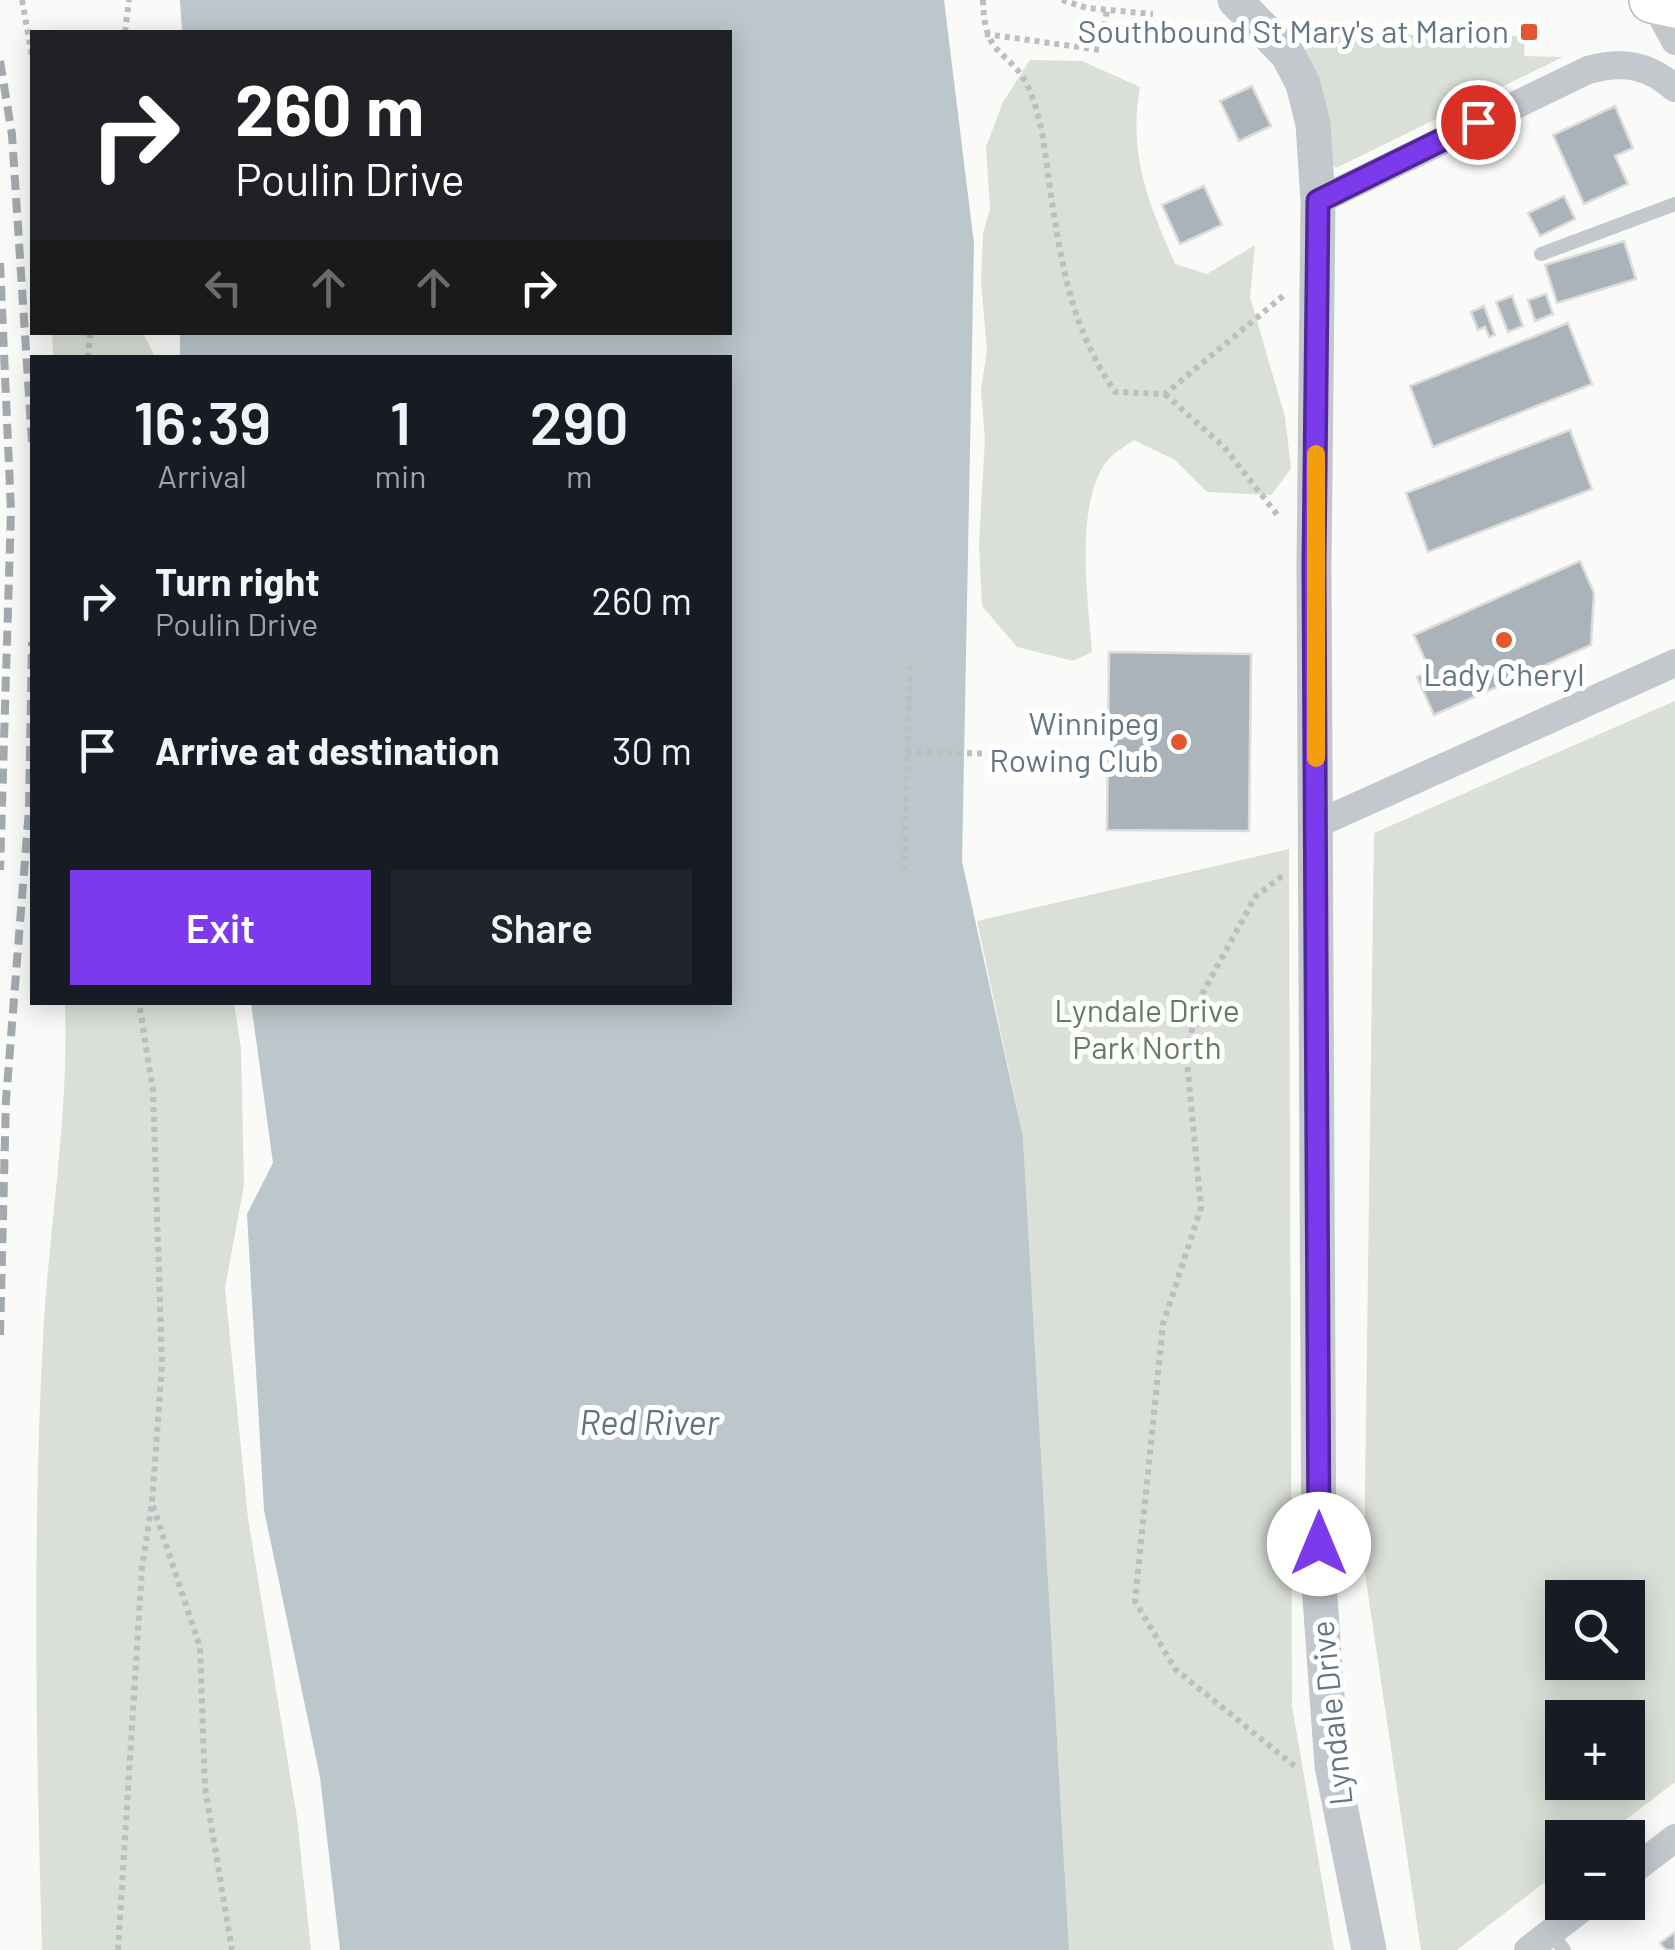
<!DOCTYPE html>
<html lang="en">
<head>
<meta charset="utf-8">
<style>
  body { margin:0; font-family:Barlow,sans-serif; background:#20242c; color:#f1f3f6; height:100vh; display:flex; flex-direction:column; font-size:38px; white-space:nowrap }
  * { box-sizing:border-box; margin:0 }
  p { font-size:32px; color:#9ea1a6 }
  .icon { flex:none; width:55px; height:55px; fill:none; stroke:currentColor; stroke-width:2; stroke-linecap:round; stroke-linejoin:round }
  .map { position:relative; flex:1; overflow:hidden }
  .drawer { position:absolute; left:30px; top:355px; width:702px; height:650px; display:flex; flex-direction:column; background:#171b24; border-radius:0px; box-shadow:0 5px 25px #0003 }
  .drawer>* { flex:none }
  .banner { position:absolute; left:30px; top:30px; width:702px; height:305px; border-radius:0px; box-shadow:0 5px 25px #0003; background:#202124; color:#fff; overflow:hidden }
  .tools { position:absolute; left:1545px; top:1580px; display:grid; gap:20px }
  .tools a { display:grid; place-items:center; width:100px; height:100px; border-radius:0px; background:#171b24; box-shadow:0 5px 25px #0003; font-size:50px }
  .pin { position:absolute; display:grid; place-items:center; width:85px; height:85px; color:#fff; margin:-42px; border:5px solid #fff; border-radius:50%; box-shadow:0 2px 10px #0007 }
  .me { position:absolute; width:110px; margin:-55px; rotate:0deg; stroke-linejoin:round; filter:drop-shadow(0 0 8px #0008) }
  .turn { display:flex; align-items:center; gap:35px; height:210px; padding:0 40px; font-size:45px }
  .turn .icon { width:130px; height:130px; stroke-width:2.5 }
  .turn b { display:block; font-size:70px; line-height:85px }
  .lanes { display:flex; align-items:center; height:95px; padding:0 40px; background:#0003; justify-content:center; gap:50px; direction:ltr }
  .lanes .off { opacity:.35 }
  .eta { display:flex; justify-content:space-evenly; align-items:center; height:170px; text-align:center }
  .eta b { font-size:60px; font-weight:600; line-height:70px }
  .primary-button { display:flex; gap:20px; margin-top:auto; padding:20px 40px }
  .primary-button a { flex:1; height:115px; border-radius:0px; background:#7c3aed; color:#fff; font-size:40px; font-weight:600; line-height:115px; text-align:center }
  .primary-button a+a { background:#20242c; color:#f1f3f6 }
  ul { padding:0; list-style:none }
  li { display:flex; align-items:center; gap:30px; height:150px; padding:0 40px }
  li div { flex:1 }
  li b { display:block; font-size:38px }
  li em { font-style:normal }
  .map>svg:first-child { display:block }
</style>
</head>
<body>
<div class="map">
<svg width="1675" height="1950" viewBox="0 0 1675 1950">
  <rect width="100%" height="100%" fill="#fafaf8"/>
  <!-- green -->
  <g fill="#dadfd7" fill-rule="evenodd">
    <polygon points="1342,34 1525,36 1524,56 1563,57 1336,168 1330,163 1300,52"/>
    <path d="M1030 60 1082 61 1140 87C1128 155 1148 201 1175 264L1207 274 1255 245 1250 297 1285 417 1291 469 1271 495 1207 492 1175 460 1134 440C1125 446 1110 455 1104 465 1075 511 1088 600 1092 652L1073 661 1017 647 982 606 979 544 985 439 981 390 987 350 981 282 983 233 990 209 986 147 1003 102Z"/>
    <polygon points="52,332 143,333 155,357 53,357"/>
    <path d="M1675 701V1782L1603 1837 1562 1838V1869L1457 1950H1421L1364 1567 1374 833ZM1562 1598H1628V1662H1562ZM1562 1718H1628V1782H1562Z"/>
    <polygon points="1289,849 1292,1706 1334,1950 1069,1950 1023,1137 977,921"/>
    <path d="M65 1003H234L241 1049 244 1185 225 1288 248 1518 297 1818 311 1950H42C36 1740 32 1530 44 1320 51 1215 69 1108 65 1003Z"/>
  </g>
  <!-- water -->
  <polygon fill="#bbc7cb" points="180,0 944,0 974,244 962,861 1023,1137 1069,1950 340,1950 320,1777 264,1510 247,1214 273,1163 251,1003 730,1002 730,358 180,358 180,333 730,332 730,32 182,32"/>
  <!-- building -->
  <g fill="#aab3b9" stroke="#dcdcda" stroke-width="2.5">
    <polygon points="1252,86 1271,126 1239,141 1220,101"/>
    <polygon points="1615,106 1633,148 1615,156 1628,184 1584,204 1553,135"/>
    <polygon points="1204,186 1222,225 1180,244 1162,205"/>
    <polygon points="1564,196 1575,219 1540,236 1528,213"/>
    <polygon points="1624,241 1636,279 1557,303 1545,265"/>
    <polygon points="1546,294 1553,314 1535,321 1528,300"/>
    <polygon points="1512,296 1523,326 1508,332 1496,302"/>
    <polygon points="1484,306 1495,335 1489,337 1485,327 1478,330 1471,312"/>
    <polygon points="1568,323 1592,384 1433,447 1410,386"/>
    <polygon points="1570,430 1592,489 1428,552 1406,493"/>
    <polygon points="1580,561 1594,593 1591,645 1434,715 1417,677 1430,671 1414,635"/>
    <polygon points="1109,652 1251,654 1249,831 1107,830"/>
    <polygon points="1675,1932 1675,1950 1666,1950 1660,1943"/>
  </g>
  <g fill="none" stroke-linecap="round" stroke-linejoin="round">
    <defs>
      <polyline id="trunk" points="1652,0 1675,5"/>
    </defs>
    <!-- trunk casing -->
    <use href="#trunk" stroke="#b4b9bd" stroke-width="48"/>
    <!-- path -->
    <g stroke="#bbbfc2" stroke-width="6" stroke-dasharray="5 5" stroke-linecap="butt">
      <polyline points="22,0 32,56"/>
      <path d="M983 0C984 62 1011 47 1030 91 1042 120 1045 151 1049 182 1061 261 1069 324 1115 392L1165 394 1283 296"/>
      <polyline points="1062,0 1087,8 1153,14"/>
      <polyline points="125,32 129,0"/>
      <polyline points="985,34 1100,50 1107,10"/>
      <polyline points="88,358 90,332"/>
      <polyline points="1165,394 1224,447 1279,517"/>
      <polyline points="907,752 1004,754"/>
      <polyline points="904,871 910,664"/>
      <polyline points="1282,876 1255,897 1201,996 1186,1051 1201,1208 1163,1324 1135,1601 1175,1669 1297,1768"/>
      <polyline points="153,1506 200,1647 205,1788 232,1950"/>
      <polyline points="118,1950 142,1567 152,1502 162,1365 153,1091 139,1002"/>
    </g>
    <!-- service -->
    <g stroke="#c3c8cc" stroke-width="14">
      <polyline points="1541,254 1675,204"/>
      <polyline points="1551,1933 1564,1950"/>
    </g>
    <!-- minor -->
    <g stroke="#c3c8cc" stroke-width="28">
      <polyline points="1653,0 1675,41"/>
      <path d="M1318 201 1588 70C1623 60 1648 65 1675 88"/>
      <polyline points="1317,824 1675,663"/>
      <polyline points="1628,1874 1675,1838"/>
      <polyline points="1528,1950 1590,1902"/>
    </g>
    <!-- tertiary -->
    <polyline stroke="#c3c8cc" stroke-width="35" points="1235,0 1288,55 1303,84 1313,124 1318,201 1314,565 1319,1584 1332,1766 1369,1950"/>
    <!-- trunk -->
    <use href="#trunk" stroke="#fff" stroke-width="45"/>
    <!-- rail -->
    <g stroke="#a2aab0" stroke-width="8" stroke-dasharray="15 8" stroke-linecap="butt">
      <polyline points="0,61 12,135 32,442"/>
      <polyline points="0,263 11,511 0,870"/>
      <polyline points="0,1335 6,1100 29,809 32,642"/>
    </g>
  </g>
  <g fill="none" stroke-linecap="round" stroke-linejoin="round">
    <defs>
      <polyline id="route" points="1319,1544 1314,565 1318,201 1478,122"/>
    </defs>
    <!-- route casing -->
    <use href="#route" stroke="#51269a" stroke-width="25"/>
    <!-- route -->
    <use href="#route" stroke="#7c3aed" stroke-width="18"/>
    <!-- slow -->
    <polyline stroke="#f59e0b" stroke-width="18" points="1316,454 1316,758"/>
  </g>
  <!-- markers -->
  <g fill="#e4572e" stroke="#fff" stroke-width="4">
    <rect x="1519" y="22" width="20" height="20" rx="5"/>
    <circle cx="1504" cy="640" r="10"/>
    <circle cx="1179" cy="742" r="10"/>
  </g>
  <g text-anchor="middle" stroke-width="10" stroke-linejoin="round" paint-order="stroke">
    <!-- poi labels -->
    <g font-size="32" fill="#657683" stroke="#fff" text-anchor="end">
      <text x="1509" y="43">Southbound St Mary's at Marion</text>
      <text x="1504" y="686" text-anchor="middle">Lady Cheryl</text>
      <text x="1159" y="735">Winnipeg<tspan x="1159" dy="37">Rowing Club</tspan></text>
    </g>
    <!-- park labels -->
    <g font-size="32" fill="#687a64" stroke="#fff">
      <text x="1147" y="1022">Lyndale Drive<tspan x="1147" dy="37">Park North</tspan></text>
    </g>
    <!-- street labels -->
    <g font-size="32" fill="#657683" stroke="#fff">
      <text transform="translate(1332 1713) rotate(-96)" y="11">Lyndale Drive</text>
    </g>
    <!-- water labels -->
    <g font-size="35" font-style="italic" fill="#60757c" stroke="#fff">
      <text x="649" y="1435">Red River</text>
    </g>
  </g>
</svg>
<div class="tools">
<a><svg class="icon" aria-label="search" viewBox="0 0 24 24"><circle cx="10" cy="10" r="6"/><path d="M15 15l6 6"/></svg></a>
<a>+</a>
<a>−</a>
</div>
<div class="pin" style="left:1478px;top:122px;background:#d93025"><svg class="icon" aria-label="arrive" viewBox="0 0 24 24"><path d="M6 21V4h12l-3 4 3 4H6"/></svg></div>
<svg class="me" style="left:1319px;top:1544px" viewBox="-20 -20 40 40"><circle r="19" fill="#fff"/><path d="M0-13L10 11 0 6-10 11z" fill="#7c3aed"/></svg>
<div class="banner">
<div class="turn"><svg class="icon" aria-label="right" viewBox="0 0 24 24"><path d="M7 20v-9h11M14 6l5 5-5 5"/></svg><div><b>260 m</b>Poulin Drive</div></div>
<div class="lanes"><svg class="icon off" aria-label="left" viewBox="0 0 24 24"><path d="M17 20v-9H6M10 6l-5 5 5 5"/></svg><svg class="icon off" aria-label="ahead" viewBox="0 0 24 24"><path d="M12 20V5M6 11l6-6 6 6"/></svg><svg class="icon off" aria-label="ahead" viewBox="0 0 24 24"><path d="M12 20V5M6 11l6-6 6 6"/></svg><svg class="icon" aria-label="right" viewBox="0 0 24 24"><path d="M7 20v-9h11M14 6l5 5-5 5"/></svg></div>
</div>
<section class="drawer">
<div class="eta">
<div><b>16:39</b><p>Arrival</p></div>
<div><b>1</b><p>min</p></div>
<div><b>290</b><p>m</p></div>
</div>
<ul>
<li><svg class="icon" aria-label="right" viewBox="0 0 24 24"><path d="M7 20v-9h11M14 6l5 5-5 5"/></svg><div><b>Turn right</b><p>Poulin Drive</p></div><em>260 m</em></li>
<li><svg class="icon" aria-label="arrive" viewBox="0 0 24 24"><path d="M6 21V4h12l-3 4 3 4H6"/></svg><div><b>Arrive at destination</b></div><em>30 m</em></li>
</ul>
<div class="primary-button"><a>Exit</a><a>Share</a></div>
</section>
</div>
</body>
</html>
